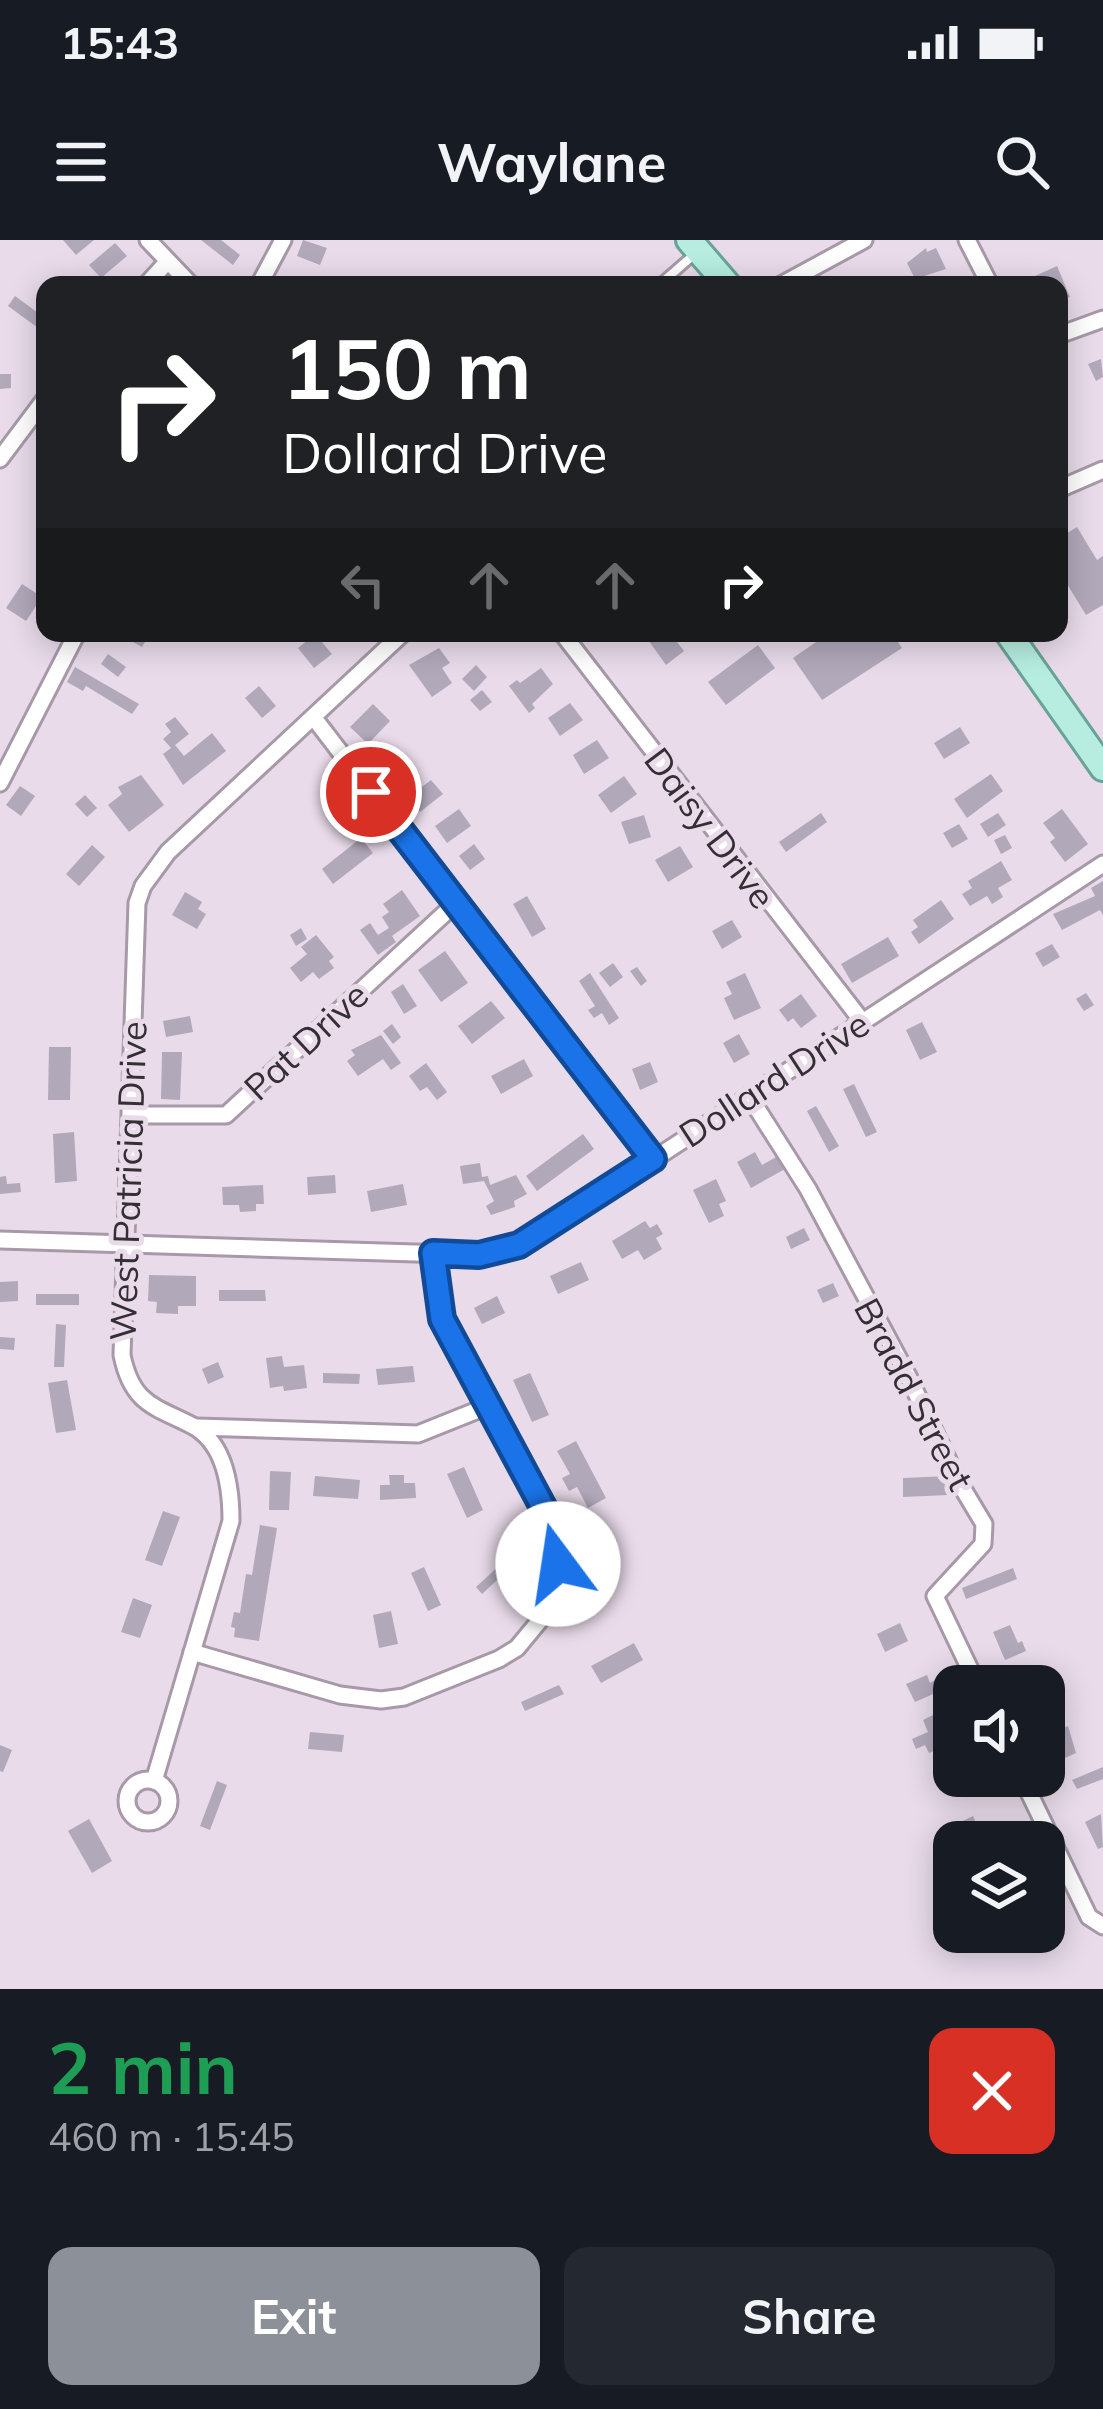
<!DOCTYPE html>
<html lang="en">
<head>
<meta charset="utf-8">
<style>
  body { margin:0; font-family:Mulish,sans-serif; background:#242831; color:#f1f3f6; height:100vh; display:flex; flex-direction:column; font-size:45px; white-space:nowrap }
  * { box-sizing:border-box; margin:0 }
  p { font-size:39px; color:#9ea1a6 }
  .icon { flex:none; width:66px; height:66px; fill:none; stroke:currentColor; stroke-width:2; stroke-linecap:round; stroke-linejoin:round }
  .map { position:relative; height:1749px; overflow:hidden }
  .details { display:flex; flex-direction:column; background:#171b24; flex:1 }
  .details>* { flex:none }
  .top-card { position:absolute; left:36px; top:36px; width:1032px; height:366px; border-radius:24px; box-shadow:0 6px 30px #0003; background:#202124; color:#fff; overflow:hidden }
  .tools { position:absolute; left:933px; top:1425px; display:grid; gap:24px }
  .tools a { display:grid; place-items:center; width:132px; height:132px; border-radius:24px; background:#171b24; box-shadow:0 6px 30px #0003; font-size:60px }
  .pin { position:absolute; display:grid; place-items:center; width:102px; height:102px; color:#fff; margin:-51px; border:6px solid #fff; border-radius:50%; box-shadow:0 3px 12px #0007 }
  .me { position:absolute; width:132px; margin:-66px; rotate:346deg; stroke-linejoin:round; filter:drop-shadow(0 0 9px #0008) }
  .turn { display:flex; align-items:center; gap:42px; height:252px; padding:0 48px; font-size:54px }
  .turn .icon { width:156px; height:156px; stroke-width:2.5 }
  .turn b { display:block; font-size:84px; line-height:102px }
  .lanes { display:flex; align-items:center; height:114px; padding:0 48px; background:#0003; justify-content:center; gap:60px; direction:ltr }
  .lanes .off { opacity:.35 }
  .round { display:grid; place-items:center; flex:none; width:126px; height:126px; border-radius:24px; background:#242831 }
  .headline { display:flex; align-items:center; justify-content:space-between; height:204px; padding:0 48px }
  h1 { font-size:72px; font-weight:700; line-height:90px; color:#1e9e55 }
  .primary-button { display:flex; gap:24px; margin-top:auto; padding:24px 48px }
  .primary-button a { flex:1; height:138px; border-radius:24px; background:#8c9099; color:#fff; font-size:48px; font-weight:700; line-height:138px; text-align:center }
  .primary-button a+a { background:#242831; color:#f1f3f6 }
  .status { display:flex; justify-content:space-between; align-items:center; height:84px; padding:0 60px; background:#171b24; direction:ltr }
  .status svg { height:33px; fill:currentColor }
  header { display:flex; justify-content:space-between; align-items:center; height:156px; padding:0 48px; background:#171b24; font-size:54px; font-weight:700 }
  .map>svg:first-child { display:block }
</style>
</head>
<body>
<div class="status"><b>15:43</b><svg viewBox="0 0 49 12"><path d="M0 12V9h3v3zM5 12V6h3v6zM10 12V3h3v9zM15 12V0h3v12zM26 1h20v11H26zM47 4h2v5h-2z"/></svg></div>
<header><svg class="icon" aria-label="menu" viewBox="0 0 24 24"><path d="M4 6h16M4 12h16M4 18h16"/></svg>Waylane<svg class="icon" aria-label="search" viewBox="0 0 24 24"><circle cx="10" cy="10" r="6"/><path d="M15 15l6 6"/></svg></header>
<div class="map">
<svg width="1103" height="1749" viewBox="0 0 1103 1749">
  <rect width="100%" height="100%" fill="#e9dbea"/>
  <!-- building -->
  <g fill="#b1a9ba">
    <polygon points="63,0 94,0 76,15"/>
    <polygon points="201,0 221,0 240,15 233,25"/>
    <polygon points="303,0 327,8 320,25 297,16"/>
    <polygon points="115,3 127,16 101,38 89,25"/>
    <polygon points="926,8 927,12 936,8 946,29 915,39 907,23"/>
    <polygon points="1057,26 1070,57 1059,62 1059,45 1025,45 1024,41"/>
    <polygon points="15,56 45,78 45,93 8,66"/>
    <polygon points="1101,119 1103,137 1096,141 1088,124"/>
    <polygon points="0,134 11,134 11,148 0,149"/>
    <polygon points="1077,287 1097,320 1103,316 1103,365 1086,375 1059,331 1059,298"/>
    <polygon points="22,344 42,357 26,381 6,368"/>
    <polygon points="117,393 150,393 142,407"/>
    <polygon points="643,393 670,393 684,411 666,425"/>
    <polygon points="829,393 892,393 902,408 822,460 793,418"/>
    <polygon points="315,394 332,414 314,428 298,408"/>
    <polygon points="758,405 775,428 726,465 708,442"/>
    <polygon points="439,408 450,423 442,428 452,443 432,457 409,425"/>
    <polygon points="108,414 126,427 118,437 101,424"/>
    <polygon points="476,425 487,437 474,451 462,439"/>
    <polygon points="75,427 139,464 132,474 86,446 83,451 67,442"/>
    <polygon points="541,428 553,444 532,464 535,468 529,473 509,446 517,440 520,443"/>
    <polygon points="259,446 276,466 262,478 245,458"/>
    <polygon points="482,450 492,462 480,471 470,460"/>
    <polygon points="570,463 583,480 560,496 548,478"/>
    <polygon points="373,464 390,481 368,504 350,487"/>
    <polygon points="175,477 189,494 175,505 184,516 212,493 226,511 183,545 163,514 171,508 163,499 171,492 165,484"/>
    <polygon points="960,487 970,503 944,519 934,503"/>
    <polygon points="597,500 609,518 584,534 573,515"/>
    <polygon points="991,534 1003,551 967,578 954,559"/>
    <polygon points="141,535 164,565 129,592 108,565 122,554 118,547"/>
    <polygon points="624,536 637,554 611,573 598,555"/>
    <polygon points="431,540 443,554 420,572 409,557"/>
    <polygon points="20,546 35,556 21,576 6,565"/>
    <polygon points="85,555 97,568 87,577 75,564"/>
    <polygon points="459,569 471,586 447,603 435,586"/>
    <polygon points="1062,569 1088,604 1065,622 1050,602 1055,598 1043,583"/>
    <polygon points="821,573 827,582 786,612 779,602"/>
    <polygon points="998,573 1006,585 988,597 980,584"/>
    <polygon points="644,575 651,597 629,604 621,582"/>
    <polygon points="959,584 968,599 952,608 943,593"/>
    <polygon points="1005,595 1012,608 1001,614 994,600"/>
    <polygon points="361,598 373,613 333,644 322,629"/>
    <polygon points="474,604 485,619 470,630 459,616"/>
    <polygon points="92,605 105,617 79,646 66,634"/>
    <polygon points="680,606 693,627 668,642 655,620"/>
    <polygon points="1001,621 1012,640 998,648 1003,657 992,664 987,656 970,666 962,654 972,648 968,641"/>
    <polygon points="1103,641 1103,675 1100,670 1062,690 1053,674 1095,656 1091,648"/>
    <polygon points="402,650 420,676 392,696 396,702 378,715 360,690 370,683 378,695 389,688 382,677 389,672 383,664"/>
    <polygon points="185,652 202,662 198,669 206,674 197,689 172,675"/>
    <polygon points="527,656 546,689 532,697 513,664"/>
    <polygon points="941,660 954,679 919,704 911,692 918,687 913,680"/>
    <polygon points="732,680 742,697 722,709 712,691"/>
    <polygon points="301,688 307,699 296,706 290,695"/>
    <polygon points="316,695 334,717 329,721 334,728 319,739 313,732 301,742 290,728 307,714 301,707"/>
    <polygon points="888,697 899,716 852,743 841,724"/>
    <polygon points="1052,704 1060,717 1043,727 1035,713"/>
    <polygon points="445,711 468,743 441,762 418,730"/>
    <polygon points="613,723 623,737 610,747 599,733"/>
    <polygon points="637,727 647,741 641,746 630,731"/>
    <polygon points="590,733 619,778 609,785 602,773 594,778 588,770 595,766 579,741"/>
    <polygon points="745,733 761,768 734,780 724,758 732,754 726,742"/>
    <polygon points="403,744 417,766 404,774 391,752"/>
    <polygon points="1086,753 1094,765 1084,771 1076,759"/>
    <polygon points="801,754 817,776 801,788 793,778 788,782 779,770"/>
    <polygon points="491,761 505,778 472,804 458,786"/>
    <polygon points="190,776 193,792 166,797 163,781"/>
    <polygon points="922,782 937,812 920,820 906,790"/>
    <polygon points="392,784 401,797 393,804 383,791"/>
    <polygon points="739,794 750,814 734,823 723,803"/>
    <polygon points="381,795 401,823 391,830 383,819 358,836 347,821 355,815 351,810"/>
    <polygon points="49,807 71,807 70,860 48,860"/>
    <polygon points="162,812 182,812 180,860 161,859"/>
    <polygon points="524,819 533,836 501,854 491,836"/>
    <polygon points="650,822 658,842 640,850 632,829"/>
    <polygon points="426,823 447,852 437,860 427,847 420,851 409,836"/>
    <polygon points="854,844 877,892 866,897 843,849"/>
    <polygon points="816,866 839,906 829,912 807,871"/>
    <polygon points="74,892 77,941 55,943 53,894"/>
    <polygon points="583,894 594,909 537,951 526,936"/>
    <polygon points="755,912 762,925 778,916 785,929 751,948 737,922"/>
    <polygon points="480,923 482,937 488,936 490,945 516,935 527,954 514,961 515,967 491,975 486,966 494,961 484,941 463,944 460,926"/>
    <polygon points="335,935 336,953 308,955 307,937"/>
    <polygon points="6,936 7,944 20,943 21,952 0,954 0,937"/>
    <polygon points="716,939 726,961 719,964 724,976 709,983 693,950"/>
    <polygon points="403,944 407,965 371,972 367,951"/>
    <polygon points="263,945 264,964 256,964 256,971 240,972 239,965 223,965 222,947"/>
    <polygon points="645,981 650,988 657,984 663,994 656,998 662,1009 644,1020 638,1010 622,1019 612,1001"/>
    <polygon points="804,988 810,1000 791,1009 786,997"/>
    <polygon points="581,1022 589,1040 558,1054 550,1036"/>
    <polygon points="149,1035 196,1036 196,1066 178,1066 178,1074 156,1073 157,1062 148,1061"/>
    <polygon points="18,1041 18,1061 0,1062 0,1042"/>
    <polygon points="833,1043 839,1056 823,1063 817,1050"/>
    <polygon points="219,1050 265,1050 266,1061 219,1061"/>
    <rect x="36" y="1054" width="43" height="11"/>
    <polygon points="497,1056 505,1073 482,1084 474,1068"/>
    <polygon points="56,1084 66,1085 64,1127 54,1127"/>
    <polygon points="0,1097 15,1098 14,1110 0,1109"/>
    <polygon points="282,1116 284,1127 304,1125 307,1148 284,1151 283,1146 270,1148 266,1118"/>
    <polygon points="218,1122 224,1137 208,1144 202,1129"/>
    <polygon points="413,1126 415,1142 378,1145 376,1129"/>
    <polygon points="323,1133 360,1134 359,1144 323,1143"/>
    <polygon points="530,1133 549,1175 532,1182 513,1140"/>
    <polygon points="67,1140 76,1190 56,1193 48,1143"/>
    <polygon points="576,1201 606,1258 588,1268 577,1247 569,1251 562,1238 570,1234 557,1211"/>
    <polygon points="464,1227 483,1270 467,1278 447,1234"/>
    <polygon points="270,1231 291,1232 289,1270 269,1270"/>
    <polygon points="389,1235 404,1235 404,1243 415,1243 416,1258 380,1260 380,1245 390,1245"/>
    <polygon points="315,1236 360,1240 358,1259 313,1256"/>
    <polygon points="948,1236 948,1255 903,1257 903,1238"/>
    <polygon points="163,1271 180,1277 162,1326 145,1320"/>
    <polygon points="260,1285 277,1288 259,1401 234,1397 235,1388 231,1387 234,1372 240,1373 246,1334 252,1335"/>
    <polygon points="512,1314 518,1321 482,1354 476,1347"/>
    <polygon points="424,1327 441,1365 428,1371 411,1333"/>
    <polygon points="1013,1328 1017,1339 966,1359 962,1348"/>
    <polygon points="133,1358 152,1365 140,1398 121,1392"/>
    <polygon points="391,1371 398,1404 379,1408 373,1375"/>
    <polygon points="900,1383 908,1401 885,1412 877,1394"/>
    <polygon points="1010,1385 1018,1403 1022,1401 1026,1411 1005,1420 993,1392"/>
    <polygon points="634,1403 643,1420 601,1443 591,1426"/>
    <polygon points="1021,1431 1027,1446 1008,1446 1005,1438"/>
    <polygon points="927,1435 930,1443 935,1440 940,1451 915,1462 906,1444"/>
    <polygon points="559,1445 564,1454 525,1471 521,1462"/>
    <polygon points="933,1475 946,1506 929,1513 925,1505 916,1509 912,1499 928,1492 923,1480"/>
    <polygon points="1057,1476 1063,1488 1068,1486 1076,1513 1056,1522 1044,1495 1044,1482"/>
    <polygon points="310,1492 344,1495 342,1512 308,1509"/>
    <polygon points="0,1505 12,1510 3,1532 0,1531"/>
    <polygon points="954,1517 954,1536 974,1536 976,1540 952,1552 945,1538 952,1534 946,1520"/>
    <polygon points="1103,1527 1103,1539 1077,1549 1072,1540"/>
    <polygon points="217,1541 227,1545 210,1590 200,1586"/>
    <polygon points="1101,1574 1103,1607 1098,1609 1085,1582"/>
    <polygon points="973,1576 981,1595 966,1602 962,1595 943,1604 938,1593"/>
    <polygon points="89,1579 112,1621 92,1633 68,1591"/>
  </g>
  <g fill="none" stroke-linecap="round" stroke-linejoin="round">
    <defs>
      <polyline id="service" points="659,45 697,12"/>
      <g id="minor">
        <polyline points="148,0 191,45"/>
        <polyline points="967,0 990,45"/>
        <polyline points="146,45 167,22"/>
        <polyline points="259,45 283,0"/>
        <polyline points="781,45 864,0"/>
        <polyline points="1059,95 1103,79"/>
        <polyline points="0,219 45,159"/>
        <polyline points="1059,249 1103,230"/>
        <polyline points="562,393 862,781"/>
        <polyline points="314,478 653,919"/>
        <polyline points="0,543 77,393"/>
        <polyline points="749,856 808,949 909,1138 957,1239 984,1284 983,1304 935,1356 978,1446"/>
        <polyline points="131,875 226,875 457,662"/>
        <polyline points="0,1000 479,1015 505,1010 537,996 1103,624"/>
        <polyline points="197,1187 418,1194 488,1166"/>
        <polyline points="192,1412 340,1455 381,1460 404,1457 499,1419 517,1408 541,1379 556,1345 554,1291 442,1079 433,1013"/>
        <polyline points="1021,1536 1089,1677 1103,1686"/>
        <circle cx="148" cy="1561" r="21"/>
        <path d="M154 1541 231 1281C231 1248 226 1204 193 1186 154 1166 132 1164 122 1115L137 663 143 646 168 612 403 393"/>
      </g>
      <g id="primary">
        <polyline points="689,0 728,45"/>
        <polyline points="1008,393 1103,528"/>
      </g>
    </defs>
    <!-- service casing -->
    <use href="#service" stroke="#a799a8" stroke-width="14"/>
    <!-- minor casing -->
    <use href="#minor" stroke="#a799a8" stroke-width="21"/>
    <!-- primary casing -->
    <use href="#primary" stroke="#69a397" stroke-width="30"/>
    <!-- service -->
    <use href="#service" stroke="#fff" stroke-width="8"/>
    <!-- minor -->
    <use href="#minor" stroke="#fff" stroke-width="15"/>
    <!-- primary -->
    <use href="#primary" stroke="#b6ede0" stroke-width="24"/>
  </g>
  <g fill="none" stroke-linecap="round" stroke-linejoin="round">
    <defs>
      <polyline id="route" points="371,552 653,919 519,1005 479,1015 433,1013 442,1079 549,1278 558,1306 558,1324"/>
    </defs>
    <!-- route casing -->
    <use href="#route" stroke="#114b97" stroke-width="30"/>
    <!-- route -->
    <use href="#route" stroke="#1a73e8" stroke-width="21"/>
  </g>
  <g text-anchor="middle" stroke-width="10" stroke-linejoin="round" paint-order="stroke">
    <!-- street labels -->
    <g font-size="36" fill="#342f35" stroke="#e9dbea">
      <text transform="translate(710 588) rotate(53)" y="13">Daisy Drive</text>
      <text transform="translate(306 801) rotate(-43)" y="13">Pat Drive</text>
      <text transform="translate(774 839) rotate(-33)" y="13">Dollard Drive</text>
      <text transform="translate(128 941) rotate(-88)" y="13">West Patricia Drive</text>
      <text transform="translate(914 1154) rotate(62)" y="13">Bradd Street</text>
    </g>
  </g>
</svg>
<div class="tools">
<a><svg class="icon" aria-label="sound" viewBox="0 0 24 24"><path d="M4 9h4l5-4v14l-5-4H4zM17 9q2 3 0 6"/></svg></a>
<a><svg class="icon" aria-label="layers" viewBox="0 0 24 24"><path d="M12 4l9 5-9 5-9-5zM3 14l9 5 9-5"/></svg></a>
</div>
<div class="pin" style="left:371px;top:552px;background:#d93025"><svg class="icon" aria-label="arrive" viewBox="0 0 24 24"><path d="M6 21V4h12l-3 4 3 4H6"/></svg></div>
<svg class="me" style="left:558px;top:1324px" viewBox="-20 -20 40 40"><circle r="19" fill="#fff"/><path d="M0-13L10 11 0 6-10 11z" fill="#1a73e8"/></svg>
<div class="top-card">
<div class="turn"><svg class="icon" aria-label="right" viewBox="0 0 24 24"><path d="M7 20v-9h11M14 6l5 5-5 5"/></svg><div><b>150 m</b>Dollard Drive</div></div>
<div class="lanes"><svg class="icon off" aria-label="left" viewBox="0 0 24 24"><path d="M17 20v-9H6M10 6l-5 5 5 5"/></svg><svg class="icon off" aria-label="ahead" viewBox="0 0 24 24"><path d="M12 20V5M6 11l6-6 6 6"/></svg><svg class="icon off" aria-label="ahead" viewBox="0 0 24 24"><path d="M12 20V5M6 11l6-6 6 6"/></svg><svg class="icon" aria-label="right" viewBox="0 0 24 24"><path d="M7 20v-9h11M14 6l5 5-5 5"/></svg></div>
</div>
</div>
<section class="details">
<div class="headline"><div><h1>2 min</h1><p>460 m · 15:45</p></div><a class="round" style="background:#d93025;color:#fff"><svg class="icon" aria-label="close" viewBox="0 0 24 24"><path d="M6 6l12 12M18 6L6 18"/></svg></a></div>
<div class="primary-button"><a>Exit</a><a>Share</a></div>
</section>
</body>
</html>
